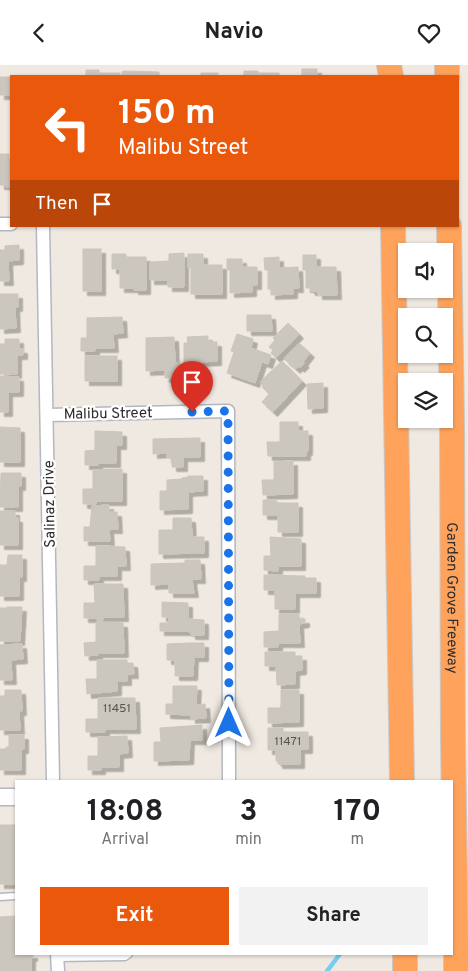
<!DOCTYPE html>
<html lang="en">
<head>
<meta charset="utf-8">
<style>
  body { margin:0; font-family:Overpass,sans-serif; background:#f2f2f2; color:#202124; height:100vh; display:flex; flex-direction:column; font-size:19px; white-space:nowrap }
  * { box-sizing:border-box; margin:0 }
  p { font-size:16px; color:#757577 }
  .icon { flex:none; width:28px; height:28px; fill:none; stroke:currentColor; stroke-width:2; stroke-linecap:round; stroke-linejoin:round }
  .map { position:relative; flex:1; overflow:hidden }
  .side { position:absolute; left:15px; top:715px; width:438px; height:175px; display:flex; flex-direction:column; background:#fff; border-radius:0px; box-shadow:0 1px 4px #0004 }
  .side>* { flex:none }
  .top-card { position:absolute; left:10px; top:10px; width:449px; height:152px; border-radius:0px; box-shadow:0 1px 4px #0004; background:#ea580c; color:#fff; overflow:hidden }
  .controls { position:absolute; left:398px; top:178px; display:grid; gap:10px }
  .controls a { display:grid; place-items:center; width:55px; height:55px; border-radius:0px; background:#fff; box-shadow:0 1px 4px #0004; font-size:25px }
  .pin { position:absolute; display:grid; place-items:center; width:42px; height:42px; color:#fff; margin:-51px -21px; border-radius:50% 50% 50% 0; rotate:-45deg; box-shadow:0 0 5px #0007 }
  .pin .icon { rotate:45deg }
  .me { position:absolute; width:55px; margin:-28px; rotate:0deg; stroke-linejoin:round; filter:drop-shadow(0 0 4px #0008) }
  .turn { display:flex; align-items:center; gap:18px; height:105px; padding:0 25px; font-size:22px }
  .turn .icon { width:65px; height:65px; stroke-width:2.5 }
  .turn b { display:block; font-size:35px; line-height:42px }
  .then { display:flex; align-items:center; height:48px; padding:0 25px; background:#0003; gap:10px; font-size:19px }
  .eta { display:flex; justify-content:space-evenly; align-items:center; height:85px; text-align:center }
  .eta b { font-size:30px; font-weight:700; line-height:35px }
  .cta { display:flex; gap:10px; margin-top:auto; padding:10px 25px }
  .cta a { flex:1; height:58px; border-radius:0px; background:#ea580c; color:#fff; font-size:20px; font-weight:700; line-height:58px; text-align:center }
  .cta a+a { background:#f2f2f2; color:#202124 }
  header { display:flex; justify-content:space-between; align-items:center; height:65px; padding:0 25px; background:#fff; font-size:22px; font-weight:700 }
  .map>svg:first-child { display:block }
</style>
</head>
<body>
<header><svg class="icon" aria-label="back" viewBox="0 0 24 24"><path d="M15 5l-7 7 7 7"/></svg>Navio<svg class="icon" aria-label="heart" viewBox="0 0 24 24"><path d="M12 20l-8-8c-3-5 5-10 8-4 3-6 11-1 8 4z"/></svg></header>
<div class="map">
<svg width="468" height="906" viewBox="0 0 468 906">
  <defs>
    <filter id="shadow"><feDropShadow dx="4.5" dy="4.5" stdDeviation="0" flood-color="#0004"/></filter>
  </defs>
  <rect width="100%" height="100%" fill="#efe9e1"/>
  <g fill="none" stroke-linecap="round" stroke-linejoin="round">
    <!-- stream -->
    <polyline stroke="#75cff0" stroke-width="4.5" points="327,906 340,889"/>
  </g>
  <!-- building -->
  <g fill="#cbc7bf" stroke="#cbc5ba" filter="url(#shadow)">
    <rect x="302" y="4" width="15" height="7"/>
    <polygon points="86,5 99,5 99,8 120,8 120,11 86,11"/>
    <polygon points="124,6 159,7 159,11 122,11 122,7"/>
    <polygon points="244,6 258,6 258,8 279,8 279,11 244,11"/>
    <polygon points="201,8 218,8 218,11 239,11 201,11"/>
    <rect x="0" y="12" width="11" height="18"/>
    <polygon points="0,89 9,89 9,100 11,100 11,122 6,122 6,120 0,120"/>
    <polygon points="19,180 19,195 8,196 9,216 0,216 0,185 5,185 5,181"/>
    <rect x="83" y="184" width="18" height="42"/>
    <polygon points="184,188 184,222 168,222 168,215 150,215 150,197 169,196 169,189"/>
    <polygon points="112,189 126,189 126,192 146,192 146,225 134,225 134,223 120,223 120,204 112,204"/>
    <polygon points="188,189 203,189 203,200 222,200 222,229 191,229 191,203 188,203"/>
    <polygon points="303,190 316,190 316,202 336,202 337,230 318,230 318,226 311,226 310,223 306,223 306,205 303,205"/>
    <polygon points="279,192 279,203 298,202 299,223 293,223 293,229 271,230 271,224 268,224 268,205 265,205 264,193"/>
    <polygon points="227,194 242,194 242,202 257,202 257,220 252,220 252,227 230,228 230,205 227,205"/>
    <polygon points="0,229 18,229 18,242 15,242 16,263 0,264"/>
    <polygon points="247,250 271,250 272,266 247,266"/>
    <polygon points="122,252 123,268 113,269 114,283 95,283 95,286 81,286 81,273 87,273 87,253"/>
    <polygon points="288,258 299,269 276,293 271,288 273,285 269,282 275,275 273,273"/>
    <polygon points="237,269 253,274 251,283 271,290 268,299 262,297 255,318 227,308 234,287 231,286"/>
    <polygon points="208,271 208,277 217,277 217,296 199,297 199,309 184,309 184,278 188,278 187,272"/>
    <polygon points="174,272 175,298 179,298 180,312 165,313 165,305 146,306 146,273"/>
    <polygon points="5,274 19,274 19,284 23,284 23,290 17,290 17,309 0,309 0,279 5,279"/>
    <polygon points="299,278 310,288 303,297 305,298 300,303 298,301 296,304 284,294"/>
    <rect x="85" y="291" width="32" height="25"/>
    <polygon points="282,296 302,316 273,347 262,337 269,329 263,323 261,316"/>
    <polygon points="0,311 19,312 19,327 8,327 8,347 0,347"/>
    <polygon points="323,318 323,343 308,344 307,319"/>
    <polygon points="280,357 298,357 298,366 308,366 308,386 306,386 306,391 268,391 267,377 280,377"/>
    <polygon points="0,362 20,363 20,397 0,397"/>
    <polygon points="95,366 122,367 122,380 116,380 116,398 98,398 98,400 85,400 85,386 95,385"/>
    <polygon points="200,373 200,392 183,392 183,402 172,402 172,393 167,393 167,388 153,389 153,374"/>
    <polygon points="293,396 293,429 263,430 262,415 274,415 274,397"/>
    <polygon points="122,404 122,436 96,436 96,439 83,439 83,424 93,424 93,405"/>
    <polygon points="1,408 21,408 21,421 18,421 18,442 0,442"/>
    <polygon points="188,411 203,411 203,426 188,427 188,444 160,445 160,426 167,426 167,415 182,414 182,413 188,412"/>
    <polygon points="263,435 276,435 276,437 280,438 298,438 298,467 278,467 278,450 263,450"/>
    <polygon points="109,440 109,447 117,447 118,464 109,464 110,476 84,476 84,462 90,462 92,441"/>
    <polygon points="0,446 15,446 15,453 18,453 18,480 0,480"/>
    <polygon points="173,453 191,453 192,472 204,472 204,488 159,489 159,465 173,465"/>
    <polygon points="270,472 301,474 301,501 278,501 278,506 264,505 264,491 271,491"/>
    <polygon points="96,481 125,482 126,501 117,501 117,511 99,511 99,515 84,515 84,501 96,501"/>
    <polygon points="8,490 22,490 22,512 19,512 19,531 0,531 0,500 7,500"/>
    <polygon points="185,495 200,495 201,514 192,514 194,528 169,528 169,519 151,520 151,499 185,498"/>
    <polygon points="264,510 305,511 305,513 316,513 316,528 295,528 295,544 275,544 275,525 264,525"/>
    <polygon points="94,519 123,519 124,552 104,552 103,550 103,555 97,555 97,553 84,553 84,538 95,538"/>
    <polygon points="162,537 188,538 188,554 204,555 204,570 191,570 191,567 185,566 160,566 160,558 169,558 169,552 162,552"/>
    <polygon points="7,542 22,542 20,576 0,576 0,543 7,543"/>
    <polygon points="279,549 299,549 299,554 305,554 305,558 299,559 300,578 278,578 278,582 264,582 264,567 279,566"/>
    <polygon points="96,557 123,558 124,588 98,588 98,590 85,591 84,578 96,577"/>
    <polygon points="189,578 204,578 204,592 194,592 193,611 175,611 175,595 167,595 167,579"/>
    <polygon points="22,579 23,594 11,595 12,615 0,615 0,580"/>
    <polygon points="265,587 295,587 295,591 302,591 302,605 295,606 295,619 277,620 276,601 265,601"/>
    <polygon points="97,595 127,595 127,598 133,598 134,609 127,609 127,616 117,616 117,626 87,629 86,614 97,614"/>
    <polygon points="173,621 197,621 196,640 205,639 206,653 191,654 191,650 166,649 166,639 173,639"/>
    <polygon points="5,625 21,625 22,646 19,646 20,665 0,665 0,631 5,631"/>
    <polygon points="281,625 299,625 299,657 268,658 268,643 280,643 281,640"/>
    <polygon points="98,633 135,633 136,664 105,664 105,667 86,667 86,654 98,654"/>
    <polygon points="202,660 202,675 190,675 189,695 154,696 154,677 161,677 160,663"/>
    <polygon points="268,663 283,663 283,667 308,667 308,684 300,684 300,699 278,699 278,696 276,696 276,685 268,685"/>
    <polygon points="9,670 24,670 24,684 21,684 21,705 0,705 0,684 6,684 6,682 9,682"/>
    <polygon points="127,671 128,688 119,689 119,702 101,702 101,705 88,705 88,691 98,691 98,672"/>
    <rect x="0" y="760" width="16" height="59"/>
    <polygon points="16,851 16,889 33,889 33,892 31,892 31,906 0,906 0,852"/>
  </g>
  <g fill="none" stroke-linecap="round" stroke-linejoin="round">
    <defs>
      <g id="service">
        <polyline points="0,832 16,831"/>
        <polyline points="57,893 125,892 129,889"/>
      </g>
      <g id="minor">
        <polyline points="0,159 11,159"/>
        <polyline points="43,161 53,716"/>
        <polyline points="48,350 228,346 229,716"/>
        <polyline points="57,889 58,906"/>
      </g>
      <polyline id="tertiary" points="0,732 16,732"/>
      <g id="motorway">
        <polyline points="389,0 391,11"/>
        <polyline points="447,0 447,11"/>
        <polyline points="393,161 402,716"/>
        <path id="s1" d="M449 161 452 356 453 676"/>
        <polyline points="456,882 456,906"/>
        <polyline points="405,889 405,906"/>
      </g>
    </defs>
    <!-- service casing -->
    <use href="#service" stroke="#b4b7c1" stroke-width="9"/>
    <!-- minor casing -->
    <use href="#minor" stroke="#b4b7c1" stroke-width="15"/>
    <!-- tertiary casing -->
    <use href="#tertiary" stroke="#b4b7c1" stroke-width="19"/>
    <!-- motorway casing -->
    <use href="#motorway" stroke="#c9c9c9" stroke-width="26"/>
    <!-- service -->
    <use href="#service" stroke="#fff" stroke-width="6"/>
    <!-- minor -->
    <use href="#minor" stroke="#fff" stroke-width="12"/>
    <!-- tertiary -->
    <use href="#tertiary" stroke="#fff" stroke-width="16"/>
    <!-- motorway -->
    <use href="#motorway" stroke="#ffa35c" stroke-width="24"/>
    <defs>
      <polyline id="motorway-bridge" points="453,676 456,882"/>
    </defs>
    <!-- motorway-bridge casing -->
    <use href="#motorway-bridge" stroke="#c9c9c9" stroke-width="26" stroke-linecap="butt"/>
    <!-- motorway-bridge -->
    <use href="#motorway-bridge" stroke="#ffa35c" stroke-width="24"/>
  </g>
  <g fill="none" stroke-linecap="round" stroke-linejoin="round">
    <!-- route -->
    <polyline stroke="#1a73e8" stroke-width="9" stroke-dasharray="0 16.2" points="192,347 228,346 229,658"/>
  </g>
  <g text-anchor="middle" stroke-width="4.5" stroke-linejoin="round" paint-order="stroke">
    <!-- number labels -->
    <g font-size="12" fill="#555452">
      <text x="117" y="647">11451</text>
      <text x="288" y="680">11471</text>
    </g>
    <!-- street labels -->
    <g font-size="15" fill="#2e2e2e" stroke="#fff">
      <text transform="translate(108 348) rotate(-1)" y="5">Malibu Street</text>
      <text transform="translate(49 439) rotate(-91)" y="5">Salinaz Drive</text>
      <text dy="5" stroke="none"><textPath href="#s1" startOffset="372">Garden Grove Freeway</textPath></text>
    </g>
  </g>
</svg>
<div class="controls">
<a><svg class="icon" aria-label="sound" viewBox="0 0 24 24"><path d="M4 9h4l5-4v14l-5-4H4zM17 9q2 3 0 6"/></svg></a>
<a><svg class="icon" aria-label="search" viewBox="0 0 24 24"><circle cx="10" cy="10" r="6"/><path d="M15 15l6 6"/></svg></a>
<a><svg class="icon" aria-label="layers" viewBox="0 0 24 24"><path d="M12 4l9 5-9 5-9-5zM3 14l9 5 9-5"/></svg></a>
</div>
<div class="pin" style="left:192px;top:347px;background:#d93025"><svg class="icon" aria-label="arrive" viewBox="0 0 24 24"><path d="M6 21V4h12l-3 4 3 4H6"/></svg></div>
<svg class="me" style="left:229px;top:658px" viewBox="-20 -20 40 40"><path d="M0-17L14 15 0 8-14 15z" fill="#1a73e8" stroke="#fff" stroke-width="4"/></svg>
<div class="top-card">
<div class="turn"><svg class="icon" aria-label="left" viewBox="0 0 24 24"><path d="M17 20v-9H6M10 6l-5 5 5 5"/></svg><div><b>150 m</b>Malibu Street</div></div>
<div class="then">Then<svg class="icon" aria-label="arrive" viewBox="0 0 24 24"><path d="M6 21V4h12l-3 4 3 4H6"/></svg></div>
</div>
<section class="side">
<div class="eta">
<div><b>18:08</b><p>Arrival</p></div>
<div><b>3</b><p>min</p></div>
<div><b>170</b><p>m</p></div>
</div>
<div class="cta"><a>Exit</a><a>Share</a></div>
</section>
</div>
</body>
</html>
